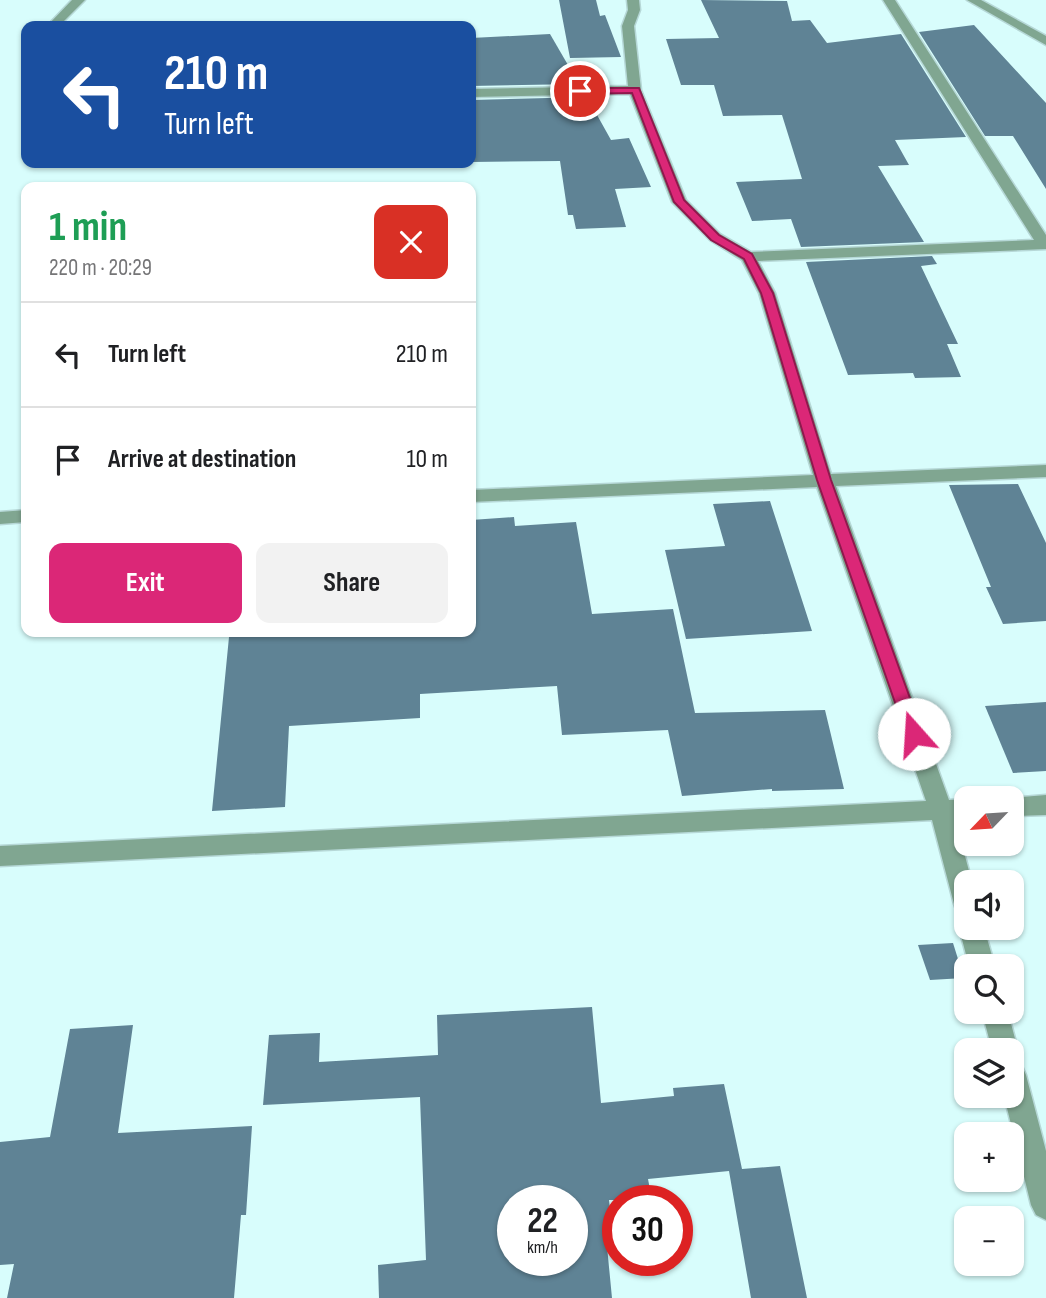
<!DOCTYPE html>
<html lang="en">
<head>
<meta charset="utf-8">
<style>
  body { margin:0; font-family:"Sofia Sans Condensed",sans-serif; background:#f2f2f2; color:#202124; height:100vh; display:flex; flex-direction:column; font-size:26px; white-space:nowrap }
  * { box-sizing:border-box; margin:0 }
  p { font-size:23px; color:#757577 }
  .icon { flex:none; width:38px; height:38px; fill:none; stroke:currentColor; stroke-width:2; stroke-linecap:round; stroke-linejoin:round }
  .map { position:relative; flex:1; overflow:hidden }
  .panel { position:absolute; left:21px; top:182px; width:455px; height:455px; display:flex; flex-direction:column; background:#fff; border-radius:14px; box-shadow:0 2px 5px #0004 }
  .panel>* { flex:none }
  .hud { position:absolute; left:21px; top:21px; width:455px; height:147px; border-radius:14px; box-shadow:0 2px 5px #0004; background:#1a4fa0; color:#fff; overflow:hidden }
  .needle { width:46px; rotate:245deg }
  .tools { position:absolute; left:954px; top:786px; display:grid; gap:14px }
  .tools a { display:grid; place-items:center; width:70px; height:70px; border-radius:14px; background:#fff; box-shadow:0 2px 5px #0004; font-size:35px }
  .speed { position:absolute; left:497px; top:1185px; display:flex; gap:14px; font-size:35px; font-weight:700; text-align:center }
  .speed>* { display:grid; place-content:center; width:91px; height:91px; border-radius:50%; background:#fff; box-shadow:0 2px 5px #0004; line-height:1 }
  .speed small { font-size:18px; font-weight:400 }
  .speed .limit { border:10px solid #d22; background:#fff; color:#111 }
  .pin { position:absolute; display:grid; place-items:center; width:60px; height:60px; color:#fff; margin:-30px; border:4px solid #fff; border-radius:50%; box-shadow:0 2px 7px #0007 }
  .me { position:absolute; width:77px; margin:-38px; rotate:341deg; stroke-linejoin:round; filter:drop-shadow(0 0 5px #0008) }
  .turn { display:flex; align-items:center; gap:24px; height:147px; padding:0 28px; font-size:32px }
  .turn .icon { width:91px; height:91px; stroke-width:2.5 }
  .turn b { display:block; font-size:49px; line-height:60px }
  .round { display:grid; place-items:center; flex:none; width:74px; height:74px; border-radius:14px; background:#f2f2f2 }
  .head { display:flex; align-items:center; justify-content:space-between; height:119px; padding:0 28px }
  h1 { font-size:42px; font-weight:700; line-height:52px; color:#1e9e55 }
  .action { display:flex; gap:14px; margin-top:auto; padding:14px 28px }
  .action a { flex:1; height:80px; border-radius:14px; background:#db2777; color:#fff; font-size:28px; font-weight:700; line-height:80px; text-align:center }
  .action a+a { background:#f2f2f2; color:#202124 }
  ul { padding:0; list-style:none }
  li { display:flex; align-items:center; gap:21px; height:105px; padding:0 28px; border-top:2px solid #e0e0e0 }
  li div { flex:1 }
  li b { display:block; font-size:26px }
  li em { font-style:normal }
  .map>svg:first-child { display:block }
</style>
</head>
<body>
<div class="map">
<svg width="1046" height="1298" viewBox="0 0 1046 1298">
  <rect width="100%" height="100%" fill="#d8fdfc"/>
  <!-- building -->
  <g fill="#5f8395" fill-rule="evenodd">
    <polygon points="559,0 596,0 600,16 605,15 621,57 570,58"/>
    <polygon points="701,0 787,1 792,21 810,20 827,43 901,34 966,137 895,140 909,165 878,166 924,242 801,247 791,219 752,221 736,182 802,179 782,115 723,116 714,85 681,85 666,39 719,38"/>
    <polygon points="974,25 1046,103 1046,189 1013,136 985,136 919,32"/>
    <polygon points="550,34 579,84 471,86 471,38"/>
    <polygon points="587,97 611,140 629,138 651,187 615,189 626,227 576,229 573,215 568,215 560,161 471,162 471,100"/>
    <polygon points="932,256 937,264 921,266 958,344 947,344 961,377 915,378 913,373 848,375 806,262"/>
    <polygon points="1018,484 1046,543 1046,621 1003,624 986,587 991,587 949,485"/>
    <polygon points="770,501 812,631 686,639 665,550 725,546 713,504"/>
    <polygon points="514,517 515,526 576,522 592,614 673,609 695,713 825,710 844,789 772,791 772,789 682,796 668,730 562,735 557,686 420,694 420,718 289,726 285,807 212,811 229,637 296,635 296,632 341,632 341,636 471,632 471,520"/>
    <polygon points="1046,702 1046,771 1013,773 985,706"/>
    <polygon points="953,943 964,978 930,980 918,945"/>
    <path d="M592 1007 601 1103 674 1096 673 1088 724 1084 742 1169 780 1166 807 1298H751L729 1171 648 1179 652 1200H609L613 1235 606 1236 612 1298H379L378 1265 426 1260 420 1097 263 1105 269 1035 320 1033 319 1062 438 1055 437 1015ZM513 1200H572V1260H513Z"/>
    <polygon points="133,1025 118,1133 252,1126 246,1215 241,1215 234,1298 7,1298 14,1264 0,1265 0,1142 50,1137 70,1029"/>
  </g>
  <g fill="none" stroke-linecap="round" stroke-linejoin="round">
    <defs>
      <g id="street">
        <polygon points="72,0 85,0 59,26 47,26"/>
        <polygon points="627,0 639,0 640,10 634,26 641,90 686,200 720,234 751,252 1034,240 883,0 895,0 1046,235 1046,249 758,261 775,293 831,474 1046,465 1046,477 836,486 949,800 966,799 966,819 955,819 972,882 966,882 966,915 957,912 954,904 932,820 0,866 0,846 926,801 817,487 471,502 471,490 813,475 759,293 742,260 710,240 672,202 630,94 471,97 471,89 628,86 622,26 628,10"/>
        <polygon points="967,0 981,0 1046,36 1046,45"/>
        <polygon points="26,510 26,522 0,524 0,512"/>
        <polygon points="1046,795 1046,815 1012,816 1010,798"/>
        <polygon points="966,919 966,928 984,928 995,966 969,966 959,928"/>
        <polygon points="982,1012 1008,1012 1018,1050 1014,1059 1012,1060 1012,1050 992,1050"/>
        <polygon points="1012,1062 1022,1066 1026,1075 1046,1151 1046,1220 1036,1215 1031,1205 1004,1096 1012,1096"/>
      </g>
    </defs>
    <!-- street casing -->
    <use href="#street" stroke="#b6d8d7" stroke-width="3"/>
    <!-- street -->
    <use href="#street" fill="#80a691" fill-rule="evenodd"/>
  </g>
  <!-- route -->
  <polygon fill="#db2777" stroke="#8e194d" stroke-width="2" points="639,88 684,200 719,235 752,254 773,293 831,480 923,734 920,739 908,739 906,734 817,480 761,293 744,259 711,240 674,202 632,93 580,94 576,91 580,88"/>
</svg>
<div class="tools">
<a><svg class="needle" viewBox="-14 -14 28 28"><path d="M0-13l5 13h-10z" fill="#e53935"/><path d="M0 13l5-13h-10z" fill="#757577"/></svg></a>
<a><svg class="icon" aria-label="sound" viewBox="0 0 24 24"><path d="M4 9h4l5-4v14l-5-4H4zM17 9q2 3 0 6"/></svg></a>
<a><svg class="icon" aria-label="search" viewBox="0 0 24 24"><circle cx="10" cy="10" r="6"/><path d="M15 15l6 6"/></svg></a>
<a><svg class="icon" aria-label="layers" viewBox="0 0 24 24"><path d="M12 4l9 5-9 5-9-5zM3 14l9 5 9-5"/></svg></a>
<a>+</a>
<a>−</a>
</div>
<div class="speed"><div>22<small>km/h</small></div><div class="limit">30</div></div>
<div class="pin" style="left:580px;top:91px;background:#d93025"><svg class="icon" aria-label="arrive" viewBox="0 0 24 24"><path d="M6 21V4h12l-3 4 3 4H6"/></svg></div>
<svg class="me" style="left:914px;top:734px" viewBox="-20 -20 40 40"><circle r="19" fill="#fff"/><path d="M0-13L10 11 0 6-10 11z" fill="#db2777"/></svg>
<div class="hud">
<div class="turn"><svg class="icon" aria-label="left" viewBox="0 0 24 24"><path d="M17 20v-9H6M10 6l-5 5 5 5"/></svg><div><b>210 m</b>Turn left</div></div>
</div>
<section class="panel">
<div class="head"><div><h1>1 min</h1><p>220 m · 20:29</p></div><a class="round" style="background:#d93025;color:#fff"><svg class="icon" aria-label="close" viewBox="0 0 24 24"><path d="M6 6l12 12M18 6L6 18"/></svg></a></div>
<ul>
<li><svg class="icon" aria-label="left" viewBox="0 0 24 24"><path d="M17 20v-9H6M10 6l-5 5 5 5"/></svg><div><b>Turn left</b></div><em>210 m</em></li>
<li><svg class="icon" aria-label="arrive" viewBox="0 0 24 24"><path d="M6 21V4h12l-3 4 3 4H6"/></svg><div><b>Arrive at destination</b></div><em>10 m</em></li>
</ul>
<div class="action"><a>Exit</a><a>Share</a></div>
</section>
</div>
</body>
</html>
